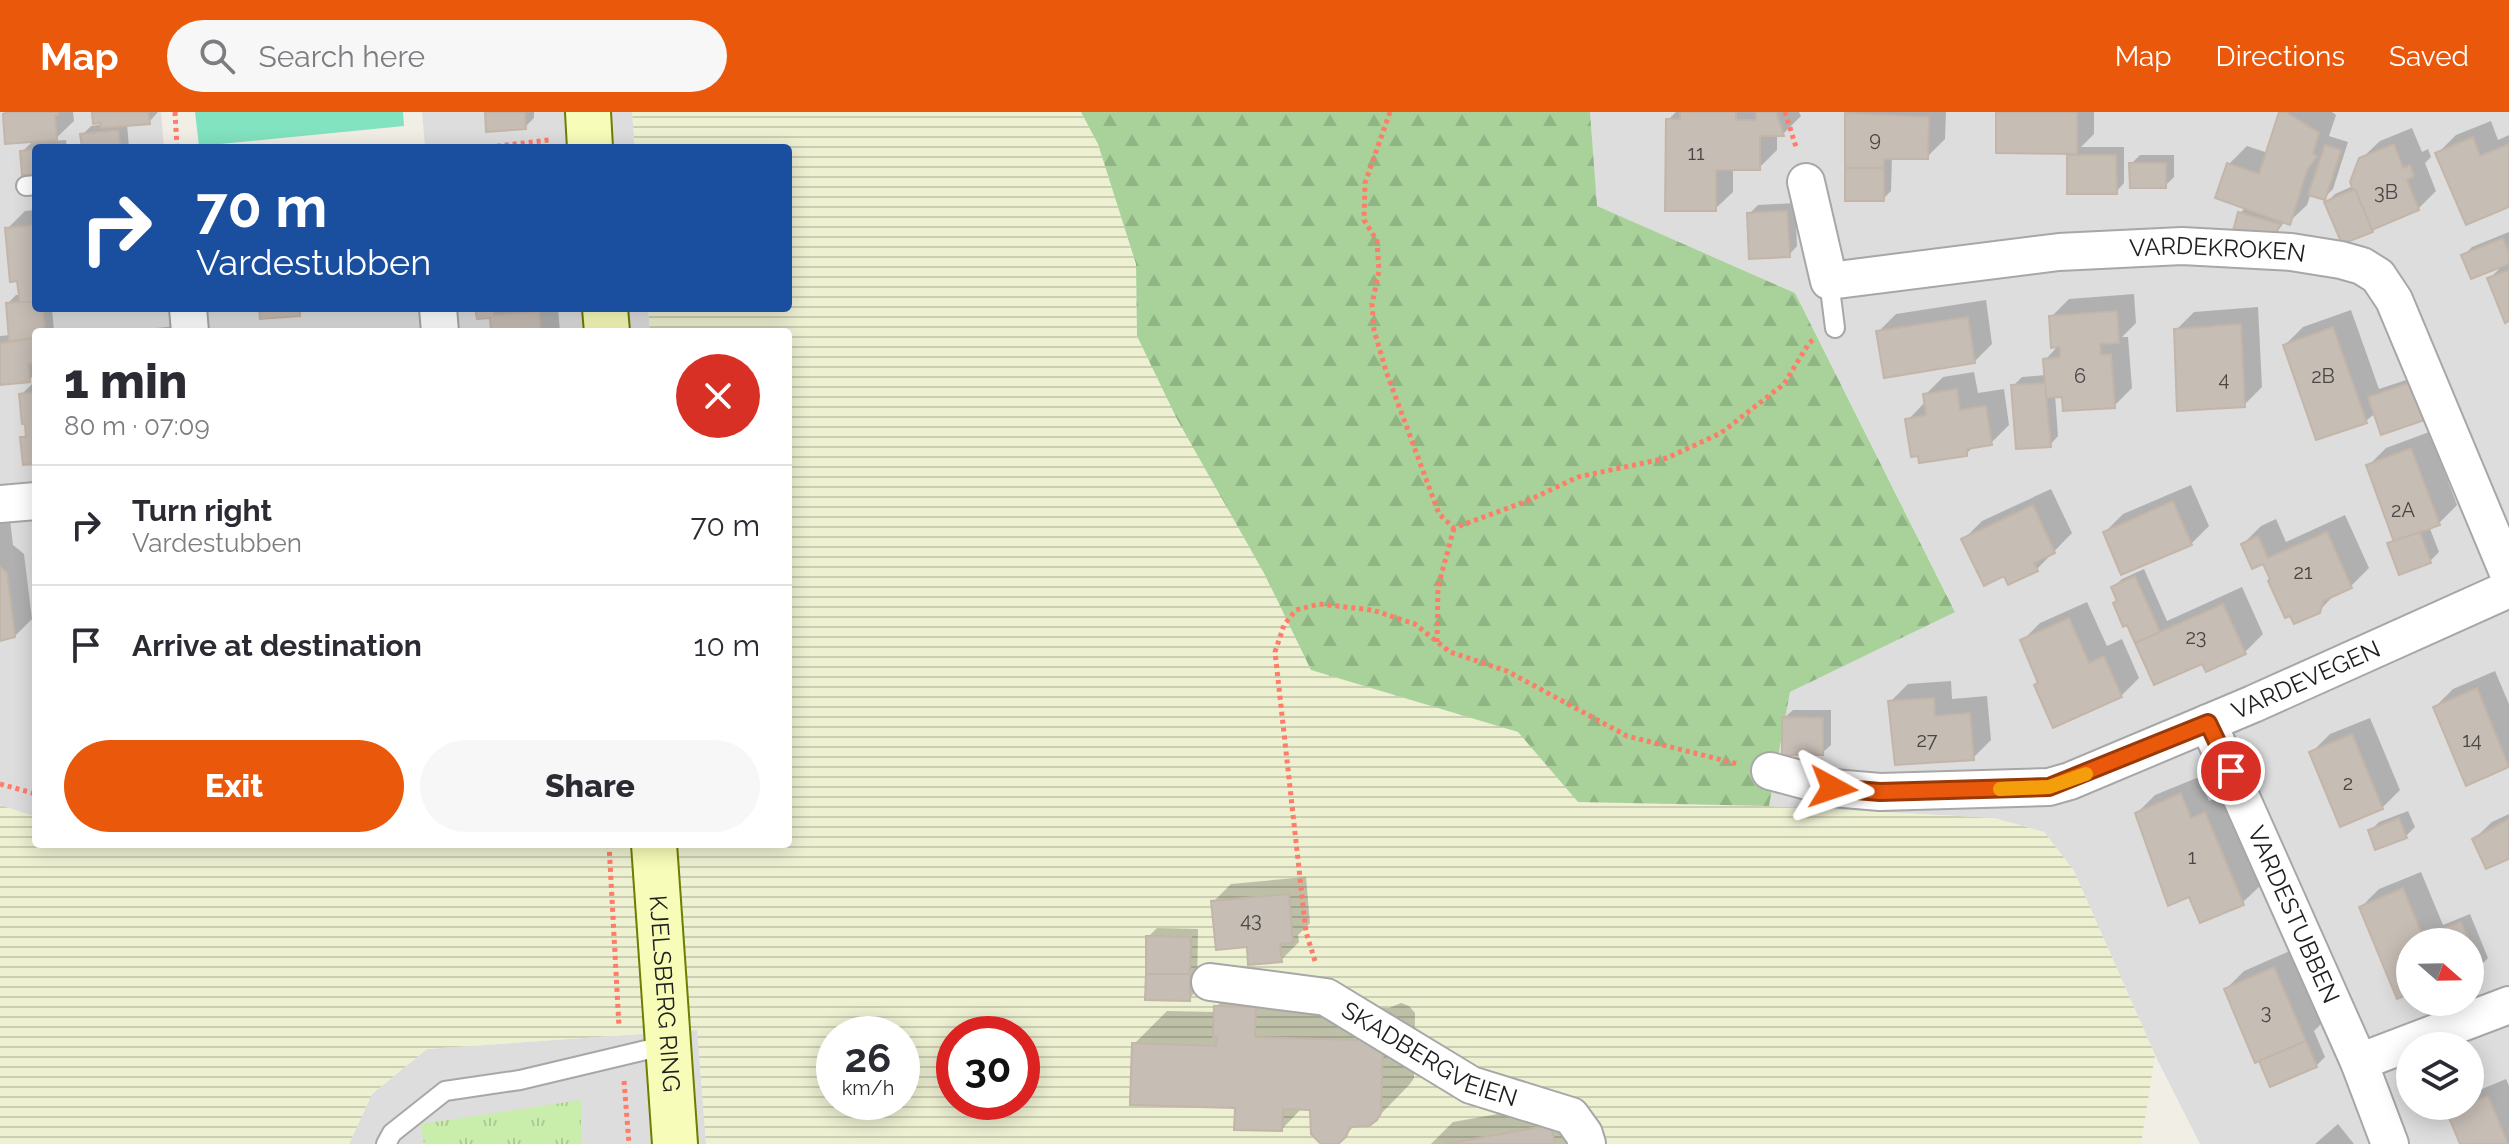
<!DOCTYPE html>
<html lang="en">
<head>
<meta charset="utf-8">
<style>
  body { margin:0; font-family:Raleway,sans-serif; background:#f7f7f7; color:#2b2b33; height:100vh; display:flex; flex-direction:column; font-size:30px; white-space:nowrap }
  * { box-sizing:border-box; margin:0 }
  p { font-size:26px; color:#7c7c81 }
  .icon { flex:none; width:44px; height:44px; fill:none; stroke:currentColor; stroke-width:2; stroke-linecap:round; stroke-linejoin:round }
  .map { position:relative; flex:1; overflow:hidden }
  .sheet { position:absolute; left:32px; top:216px; width:760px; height:520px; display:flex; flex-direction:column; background:#fff; border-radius:8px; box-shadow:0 4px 20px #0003 }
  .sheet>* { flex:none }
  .top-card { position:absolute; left:32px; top:32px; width:760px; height:168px; border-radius:8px; box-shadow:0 4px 20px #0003; background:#1a4fa0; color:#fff; overflow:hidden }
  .needle { width:52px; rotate:110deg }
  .fabs { position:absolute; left:2396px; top:816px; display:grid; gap:16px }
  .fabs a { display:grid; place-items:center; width:88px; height:88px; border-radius:50%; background:#fff; box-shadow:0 4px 20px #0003; font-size:40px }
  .speed { position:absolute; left:816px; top:904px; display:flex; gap:16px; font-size:40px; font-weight:700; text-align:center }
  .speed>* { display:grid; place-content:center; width:104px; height:104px; border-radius:50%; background:#fff; box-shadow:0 4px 20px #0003; line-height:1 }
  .speed small { font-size:20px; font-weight:400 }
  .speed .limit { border:12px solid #d22; background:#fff; color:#111 }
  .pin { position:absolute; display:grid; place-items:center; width:68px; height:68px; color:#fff; margin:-34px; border:4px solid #fff; border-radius:50%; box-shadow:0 2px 8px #0007 }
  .me { position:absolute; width:88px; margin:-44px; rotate:95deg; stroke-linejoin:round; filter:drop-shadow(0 0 6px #0008) }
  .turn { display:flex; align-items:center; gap:28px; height:168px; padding:0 32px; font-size:36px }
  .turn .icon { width:104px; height:104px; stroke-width:2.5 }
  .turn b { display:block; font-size:56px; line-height:68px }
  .round { display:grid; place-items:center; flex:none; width:84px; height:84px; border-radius:42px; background:#f7f7f7 }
  .head { display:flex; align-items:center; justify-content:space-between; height:136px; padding:0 32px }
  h1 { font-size:48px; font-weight:800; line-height:60px }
  .cta { display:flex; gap:16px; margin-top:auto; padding:16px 32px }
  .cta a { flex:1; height:92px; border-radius:48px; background:#ea580c; color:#fff; font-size:32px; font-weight:800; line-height:92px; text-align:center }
  .cta a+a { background:#f7f7f7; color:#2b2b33 }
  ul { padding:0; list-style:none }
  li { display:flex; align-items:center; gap:24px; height:120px; padding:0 32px; border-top:2px solid #e1e1e2 }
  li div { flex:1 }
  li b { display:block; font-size:30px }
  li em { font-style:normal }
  header { display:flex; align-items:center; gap:48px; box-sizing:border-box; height:112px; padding:0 40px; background:#ea580c; color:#fff }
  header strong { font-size:38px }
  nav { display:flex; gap:44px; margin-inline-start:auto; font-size:28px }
  .search { width:560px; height:72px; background:#f7f7f7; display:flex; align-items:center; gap:20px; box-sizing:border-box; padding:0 28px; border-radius:44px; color:#7c7c81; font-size:30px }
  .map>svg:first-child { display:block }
</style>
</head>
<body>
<header>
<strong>Map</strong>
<div class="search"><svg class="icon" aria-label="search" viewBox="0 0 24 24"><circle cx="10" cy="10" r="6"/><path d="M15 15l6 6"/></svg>Search here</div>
<nav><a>Map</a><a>Directions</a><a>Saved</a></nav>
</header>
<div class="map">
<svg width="2509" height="1032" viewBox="0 0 2509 1032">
  <defs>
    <pattern id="farmland-rules" width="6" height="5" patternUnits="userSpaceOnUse" patternTransform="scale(2)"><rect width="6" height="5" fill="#edf0d1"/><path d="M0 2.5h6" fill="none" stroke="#cbceb3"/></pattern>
    <pattern id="grass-tufts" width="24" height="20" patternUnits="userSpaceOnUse" patternTransform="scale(2)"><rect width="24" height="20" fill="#c9edab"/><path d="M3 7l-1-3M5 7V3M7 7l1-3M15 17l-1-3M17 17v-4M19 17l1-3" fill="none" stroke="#accb93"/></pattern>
    <pattern id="forest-firs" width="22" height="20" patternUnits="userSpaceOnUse" patternTransform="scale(2)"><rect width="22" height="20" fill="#a9d29a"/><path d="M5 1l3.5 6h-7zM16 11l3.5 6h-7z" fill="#91b484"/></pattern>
  </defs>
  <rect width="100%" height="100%" fill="#f1eee6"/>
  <!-- residential -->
  <g fill="#dedddd" fill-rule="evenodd">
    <polygon points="0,0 161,0 164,36 36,36 36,196 648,196 650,220 36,220 36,705 0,693"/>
    <polygon points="422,0 632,0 635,36 389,36 425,33"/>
    <path d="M1590 0H2509V1032H2200L2155 943 2074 759 2044 720 1994 706 1769 694 1790 580 1955 499 1795 181 1596 94ZM2410 830H2470V890H2410ZM2410 934H2470V994H2410Z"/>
    <polygon points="698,918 706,1032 349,1032 372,982 427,937"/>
  </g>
  <!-- farmland -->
  <path fill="url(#farmland-rules)" fill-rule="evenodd" d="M632 0H1081L1098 32 1136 152 1137 224 1178 307 1265 463 1311 558 1519 620 1578 690 1769 694 1994 706 2044 720 2074 759 2155 943 2141 1032H706L697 918 427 937 372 982 349 1032H0V693L36 705V732H788V220H650L648 196H788V36H635ZM834 922H902V990H834ZM954 922H1022V990H954Z"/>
  <!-- grass -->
  <polygon fill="url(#grass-tufts)" points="581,988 581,1032 424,1032 421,1012"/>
  <!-- forest -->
  <polygon fill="url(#forest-firs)" points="1081,0 1590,0 1597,94 1795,181 1955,500 1790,580 1769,694 1578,690 1518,620 1311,558 1265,463 1177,307 1137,224 1136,152 1098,32"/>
  <!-- pitch -->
  <polygon fill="#82e3c0" points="195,0 403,0 404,14 199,34"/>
  <!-- shadow -->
  <g fill="#0003">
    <polygon points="7,0 73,0 74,9 53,29 66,28 67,36 36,36 36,60 22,40 34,28 5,2"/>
    <polygon points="94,0 158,0 149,10 127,12 129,36 84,36 82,23 91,14 105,12"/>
    <polygon points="487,0 534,0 534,6 525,15"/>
    <polygon points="1676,0 1799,0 1801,4 1783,22 1777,22 1777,38 1759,56 1733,56 1733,80 1715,97 1668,8"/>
    <polygon points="1849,0 1946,0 1945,27 1927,45 1892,45 1891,79 1883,87 1847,2"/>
    <polygon points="1998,0 2094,0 2094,22 2081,35 2124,35 2124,71 2116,80 2069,44 2073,40"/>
    <polygon points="2281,0 2332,0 2336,3 2329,24 2348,30 2333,77 2324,86 2311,81 2307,93 2289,110 2285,109 2274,124 2240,101 2246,95 2229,52 2247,34 2268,41"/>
    <polygon points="2491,9 2498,28 2509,23 2509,93 2438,41 2456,23"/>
    <polygon points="2412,16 2422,40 2428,37 2431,45 2425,51 2436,79 2418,97 2327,90 2335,82 2353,74 2361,47 2380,29"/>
    <polygon points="2140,43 2174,43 2174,65 2165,74 2131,52"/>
    <polygon points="1795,91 1797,134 1789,143 1749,102 1758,93"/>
    <polygon points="36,98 36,196 52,196 54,219 72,217 72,220 36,220 36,224 13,227 13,232 36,228 36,261 29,268 0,271 0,224 11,223 8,191 16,183 21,183 7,117 25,99"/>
    <polygon points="2509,120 2509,207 2489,167 2504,152 2464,143 2472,135"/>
    <polygon points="2134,182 2136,211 2122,225 2128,225 2132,276 2114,294 2064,282 2055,283 2058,324 2050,333 2013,274 2022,265 2046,263 2045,248 2059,233 2051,205 2069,187"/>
    <polygon points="1986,188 1992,232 1974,250 1879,219 1896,202"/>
    <polygon points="2258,195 2262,275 2244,293 2176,218 2194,200"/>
    <polygon points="478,196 558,196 560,220 493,220 491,204"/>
    <polygon points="2351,198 2379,277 2421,263 2366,309 2285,233 2303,215"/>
    <polygon points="177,214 177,220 133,220 135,218"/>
    <polygon points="1974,260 1978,281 2004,277 2009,313 1991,331 1974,334 1966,342 1908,308 1926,289 1925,283 1943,265"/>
    <polygon points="36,268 36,350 22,326 28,320 21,283"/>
    <polygon points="2429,320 2457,393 2439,411 2429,414 2439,440 2430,449 2390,431 2394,427 2368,354 2386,336"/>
    <polygon points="2191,373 2209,414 2191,432 2105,420 2123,402"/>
    <polygon points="2051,377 2072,421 2037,457 2005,462 1964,427 1982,409"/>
    <polygon points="2345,403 2369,456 2351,474 2337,480 2319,499 2272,467 2265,449 2243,432 2261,414 2276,407 2286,430"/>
    <polygon points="10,407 13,433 24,442 32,507 14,525 0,527 0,408"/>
    <polygon points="2144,457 2167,509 2242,475 2263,522 2245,540 2203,549 2128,510 2113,475 2122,467"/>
    <polygon points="2087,490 2107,534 2122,527 2139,566 2121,584 2022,529 2040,511"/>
    <polygon points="2495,559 2509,592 2509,653 2467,671 2435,595 2453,577"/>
    <polygon points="1951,569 1952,587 1987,584 1991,628 1973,646 1890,590 1908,572"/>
    <polygon points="1793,598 1831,598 1831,633 1822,641 1784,606"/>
    <polygon points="2370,606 2400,678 2382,696 2312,640 2330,622"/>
    <polygon points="2199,665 2209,689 2223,683 2260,774 2242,791 2190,782 2137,701 2155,683"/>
    <polygon points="2408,699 2415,715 2406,724 2376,735 2370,719 2379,710"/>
    <polygon points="2509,702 2509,744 2474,727 2492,710"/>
    <polygon points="2421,760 2443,813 2470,802 2488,846 2479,855 2470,859 2470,830 2410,830 2410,879 2361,795 2379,777"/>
    <polygon points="1306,765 1310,811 1298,823 1299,830 1281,848 1248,833 1213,790 1231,772"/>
    <polygon points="1157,816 1198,817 1197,878 1189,887 1148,825"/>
    <polygon points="2292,838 2323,910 2314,919 2325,945 2316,954 2226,877 2244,859"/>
    <polygon points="1249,861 1287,893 1389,896 1401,891 1409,894 1415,901 1414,966 1410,972 1376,1007 1356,1012 1342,1027 1327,1032 1312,996 1303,995 1282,1017 1237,994 1134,932 1167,899 1216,900 1216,895"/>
    <polygon points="2506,967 2509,974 2509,1032 2462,1032 2449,1001 2457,994 2470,994 2470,982"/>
    <polygon points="1577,988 1585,1032 1431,1032 1453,1010"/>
    <polygon points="2338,1012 2354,1032 2315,1032"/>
  </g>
  <!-- building -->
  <g fill="#c6bdb5" stroke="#c3b5a8" stroke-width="2">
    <polygon points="8,0 58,0 58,3 55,4 57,28 5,32 3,2"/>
    <polygon points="92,0 148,0 150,12 101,16 101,11 93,12"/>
    <polygon points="485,0 525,0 526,17 486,20"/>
    <polygon points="1680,0 1736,0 1736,8 1756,8 1756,0 1776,0 1784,24 1760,24 1760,58 1716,58 1716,99 1665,99 1666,7 1680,7"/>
    <polygon points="1996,0 2077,0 2077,42 1996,41"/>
    <polygon points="2279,0 2286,0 2319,21 2313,42 2317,44 2307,58 2290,113 2215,86 2227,51 2259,62"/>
    <polygon points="1845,1 1929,5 1928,47 1884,47 1884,56 1845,56"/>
    <polygon points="118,18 121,36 82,36 80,22"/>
    <polygon points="2473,25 2480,44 2509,32 2509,95 2466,113 2435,41"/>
    <polygon points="2394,32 2403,56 2410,53 2414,64 2407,68 2419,98 2372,118 2355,77 2353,78 2350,70 2359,46"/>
    <polygon points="2325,33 2341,38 2325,88 2308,83"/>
    <polygon points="36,37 36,62 22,63 20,39"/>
    <polygon points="2067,43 2116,43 2117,82 2067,82"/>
    <polygon points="2129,51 2166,51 2166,76 2130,76"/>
    <rect x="1845" y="56" width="39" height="33"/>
    <polygon points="2355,77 2373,120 2342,132 2324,90"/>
    <polygon points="1787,99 1790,145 1749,147 1747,101"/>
    <polygon points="2238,100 2280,112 2274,126 2232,123"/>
    <polygon points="36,113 36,190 20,191 17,169 10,170 5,116"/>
    <polygon points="2503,126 2509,141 2509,152 2471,167 2461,143"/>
    <polygon points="2509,158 2509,209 2505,211 2487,166"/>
    <polygon points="20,190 36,190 36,196 43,196 45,220 36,220 36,226 9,229 6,191"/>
    <polygon points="108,196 148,196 108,199"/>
    <polygon points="259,196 312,196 312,197 300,198 300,204 260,207"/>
    <polygon points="342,196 388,196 342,199"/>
    <polygon points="475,196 493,196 494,203 539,199 541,220 491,220 490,206 477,207"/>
    <polygon points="2117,199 2119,231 2100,232 2101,243 2111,242 2115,296 2063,299 2062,285 2046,286 2043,247 2060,245 2060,235 2051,236 2049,204"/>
    <polygon points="1968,205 1975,251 1884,266 1876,219"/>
    <polygon points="2241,212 2245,295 2177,299 2174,217"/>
    <polygon points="2333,215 2367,311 2316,328 2283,233"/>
    <polygon points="32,227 36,227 36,251 28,252 30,270 0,273 0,231"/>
    <polygon points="2412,270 2425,308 2381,323 2368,285"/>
    <polygon points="2045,271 2051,335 2016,337 2011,273"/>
    <polygon points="1957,277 1960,298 1986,294 1992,333 1967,337 1967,344 1919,351 1918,344 1911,345 1905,307 1926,303 1923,282"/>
    <polygon points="36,280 36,352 23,353 20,325 26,325 25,312 22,312 19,282"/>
    <polygon points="2411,336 2440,413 2394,430 2366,353"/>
    <polygon points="2173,389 2192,433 2121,463 2103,420"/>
    <polygon points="2033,393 2055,441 2034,451 2038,459 2008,473 2004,464 1984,474 1961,427"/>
    <polygon points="2327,420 2352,476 2323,489 2320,501 2294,512 2290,504 2285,506 2268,469 2270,467 2263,452 2252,457 2241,432 2258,424 2268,446"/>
    <polygon points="2420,420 2431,451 2399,463 2387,431"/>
    <polygon points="0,455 7,461 15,525 0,529"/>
    <polygon points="2135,464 2160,520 2135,531 2127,513 2123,515 2113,491 2117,489 2111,475"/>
    <polygon points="2223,492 2246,542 2206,560 2202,552 2154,573 2135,531"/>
    <polygon points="2069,506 2089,551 2104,544 2122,585 2053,616 2034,573 2038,571 2020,528"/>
    <polygon points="2477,576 2509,655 2466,674 2433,595"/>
    <polygon points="1934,586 1935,604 1970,601 1974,648 1895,653 1888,589"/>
    <polygon points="1782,605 1823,606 1823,643 1782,643"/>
    <polygon points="2352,622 2383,697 2340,715 2309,640"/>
    <polygon points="2181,681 2191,706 2205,700 2244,793 2200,811 2189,785 2168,794 2135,701"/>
    <polygon points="2399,706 2407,726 2375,738 2368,718"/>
    <polygon points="2509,707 2509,747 2486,757 2472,727"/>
    <polygon points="2403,776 2425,830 2410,830 2410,881 2397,887 2359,795"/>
    <polygon points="1289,782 1293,831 1280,832 1282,850 1248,853 1247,835 1216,838 1211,789"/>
    <polygon points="2461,810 2470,830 2432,830 2429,822"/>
    <polygon points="1146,824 1191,825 1190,862 1146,862"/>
    <polygon points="2470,831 2480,857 2470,861"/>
    <polygon points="2274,855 2306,929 2255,951 2224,877"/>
    <polygon points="1146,862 1190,862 1190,889 1145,888"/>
    <polygon points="1214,894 1256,895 1255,925 1356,928 1360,925 1383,935 1381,1001 1377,1008 1369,1014 1350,1015 1346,1025 1338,1032 1321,1032 1311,1022 1310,998 1283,997 1282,1019 1234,1018 1235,996 1130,993 1132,931 1216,934 1217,925 1213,925"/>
    <polygon points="2306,929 2317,955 2270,975 2259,949"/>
    <polygon points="2488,984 2508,1032 2460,1032 2447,1001 2470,994 2470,991"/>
    <polygon points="1551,1013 1555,1032 1445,1032"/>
  </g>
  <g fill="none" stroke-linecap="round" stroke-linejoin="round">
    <defs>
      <g id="lane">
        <polyline points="26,74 36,73"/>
        <polyline points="1829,169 1835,216"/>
        <polyline points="386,1032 392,1021 445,979 520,968 667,933"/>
      </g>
      <g id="street">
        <path id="s1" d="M1806 70 1829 169 2059 140 2182 134 2291 140 2341 148 2362 154 2378 164 2394 188 2509 463"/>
        <polyline points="188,196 190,220"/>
        <polyline points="438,196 440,220"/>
        <polyline points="0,392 36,389"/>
        <path id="s2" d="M2208 611 2359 950 2390 1032"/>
        <path id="s3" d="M1770 659 1833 676 1880 680 2049 675 2070 669 2253 592 2509 477"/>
        <path id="s4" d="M1210 870 1326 885 1471 973 1571 1004 1584 1022 1587 1032"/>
        <polyline points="2359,950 2509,893"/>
      </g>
      <g id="secondary">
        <polyline points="588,0 590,36"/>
        <polyline points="605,196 607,220"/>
        <path id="s5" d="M654 732 675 1032"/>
      </g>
    </defs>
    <!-- lane casing -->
    <use href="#lane" stroke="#a7a7a7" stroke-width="22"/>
    <!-- street casing -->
    <use href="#street" stroke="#a7a7a7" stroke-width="40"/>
    <!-- secondary casing -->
    <use href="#secondary" stroke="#6d7e01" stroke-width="48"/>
    <!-- path -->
    <g stroke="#ff7c69" stroke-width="5" stroke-dasharray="4 4" stroke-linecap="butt">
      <polyline points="175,0 177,36"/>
      <polyline points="1390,0 1365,71 1364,108 1377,129 1379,159 1372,192 1374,218 1386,259 1439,402 1454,416 1527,389 1578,365 1667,346 1721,321 1784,272 1809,231 1813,228"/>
      <polyline points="1785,0 1797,38"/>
      <polyline points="481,36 549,28"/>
      <polyline points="1437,530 1438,475 1454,416"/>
      <polyline points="0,672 36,682"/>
      <polyline points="609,732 619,915"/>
      <polyline points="1315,849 1306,820 1275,540 1284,513 1296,498 1319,492 1372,498 1415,512 1450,540 1507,559 1627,624 1738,652"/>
      <polyline points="624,969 629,1032"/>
    </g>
    <!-- lane -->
    <use href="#lane" stroke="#fff" stroke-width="18"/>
    <!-- street -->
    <use href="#street" stroke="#fff" stroke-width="36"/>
    <!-- secondary -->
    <use href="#secondary" stroke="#f7fcb9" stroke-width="44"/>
  </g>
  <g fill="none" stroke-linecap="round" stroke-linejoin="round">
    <defs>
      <polyline id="route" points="1833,676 1880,680 2049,675 2208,611 2231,659"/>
    </defs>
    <!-- route casing -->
    <use href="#route" stroke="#983908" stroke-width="20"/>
    <!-- route -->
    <use href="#route" stroke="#ea580c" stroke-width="14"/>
    <!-- slow -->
    <polyline stroke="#f59e0b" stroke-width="14" points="2000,677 2049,675 2086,662"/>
  </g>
  <g text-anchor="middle" stroke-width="8" stroke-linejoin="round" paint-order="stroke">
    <!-- number labels -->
    <g font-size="20" fill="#4a4745">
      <text x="1875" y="34">9</text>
      <text x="1696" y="48">11</text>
      <text x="2386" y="87">3B</text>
      <text x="2080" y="271">6</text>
      <text x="2323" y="271">2B</text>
      <text x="2224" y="274">4</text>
      <text x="2403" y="405">2A</text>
      <text x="2303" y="467">21</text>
      <text x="2196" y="532">23</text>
      <text x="1927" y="635">27</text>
      <text x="2472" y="635">14</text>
      <text x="2348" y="678">2</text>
      <text x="2192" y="752">1</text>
      <text x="1251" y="815">43</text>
      <text x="2266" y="907">3</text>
    </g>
    <!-- street labels -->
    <g font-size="24" fill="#202020" stroke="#fff">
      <text dy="8" stroke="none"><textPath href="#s1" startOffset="492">VARDEKROKEN</textPath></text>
      <text dy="8" stroke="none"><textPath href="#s3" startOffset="560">VARDEVEGEN</textPath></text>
      <text dy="8" stroke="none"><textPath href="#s2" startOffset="210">VARDESTUBBEN</textPath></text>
      <text dy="8" stroke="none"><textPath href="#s5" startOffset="150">KJELSBERG RING</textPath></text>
      <text dy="8" stroke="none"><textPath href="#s4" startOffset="236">SKADBERGVEIEN</textPath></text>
    </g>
  </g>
</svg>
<div class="fabs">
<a><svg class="needle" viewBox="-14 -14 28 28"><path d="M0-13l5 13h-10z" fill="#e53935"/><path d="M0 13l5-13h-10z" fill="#7c7c81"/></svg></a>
<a><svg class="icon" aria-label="layers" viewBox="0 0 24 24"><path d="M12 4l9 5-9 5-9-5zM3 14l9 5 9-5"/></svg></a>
</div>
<div class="speed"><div>26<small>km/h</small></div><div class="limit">30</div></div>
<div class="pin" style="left:2231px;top:659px;background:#d93025"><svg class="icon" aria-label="arrive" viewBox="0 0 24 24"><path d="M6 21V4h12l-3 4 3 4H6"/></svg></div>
<svg class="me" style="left:1833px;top:676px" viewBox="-20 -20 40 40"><path d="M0-17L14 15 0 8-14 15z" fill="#ea580c" stroke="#fff" stroke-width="4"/></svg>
<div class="top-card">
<div class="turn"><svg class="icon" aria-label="right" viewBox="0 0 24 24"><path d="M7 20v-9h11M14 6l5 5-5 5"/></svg><div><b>70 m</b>Vardestubben</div></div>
</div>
<section class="sheet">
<div class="head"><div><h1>1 min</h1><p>80 m · 07:09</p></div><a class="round" style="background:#d93025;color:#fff"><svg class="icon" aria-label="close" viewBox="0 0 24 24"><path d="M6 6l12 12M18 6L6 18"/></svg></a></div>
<ul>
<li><svg class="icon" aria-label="right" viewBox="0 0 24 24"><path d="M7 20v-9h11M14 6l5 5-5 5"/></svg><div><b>Turn right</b><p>Vardestubben</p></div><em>70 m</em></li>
<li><svg class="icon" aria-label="arrive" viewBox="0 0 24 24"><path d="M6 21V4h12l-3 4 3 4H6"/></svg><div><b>Arrive at destination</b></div><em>10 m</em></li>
</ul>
<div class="cta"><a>Exit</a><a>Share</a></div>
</section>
</div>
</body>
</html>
